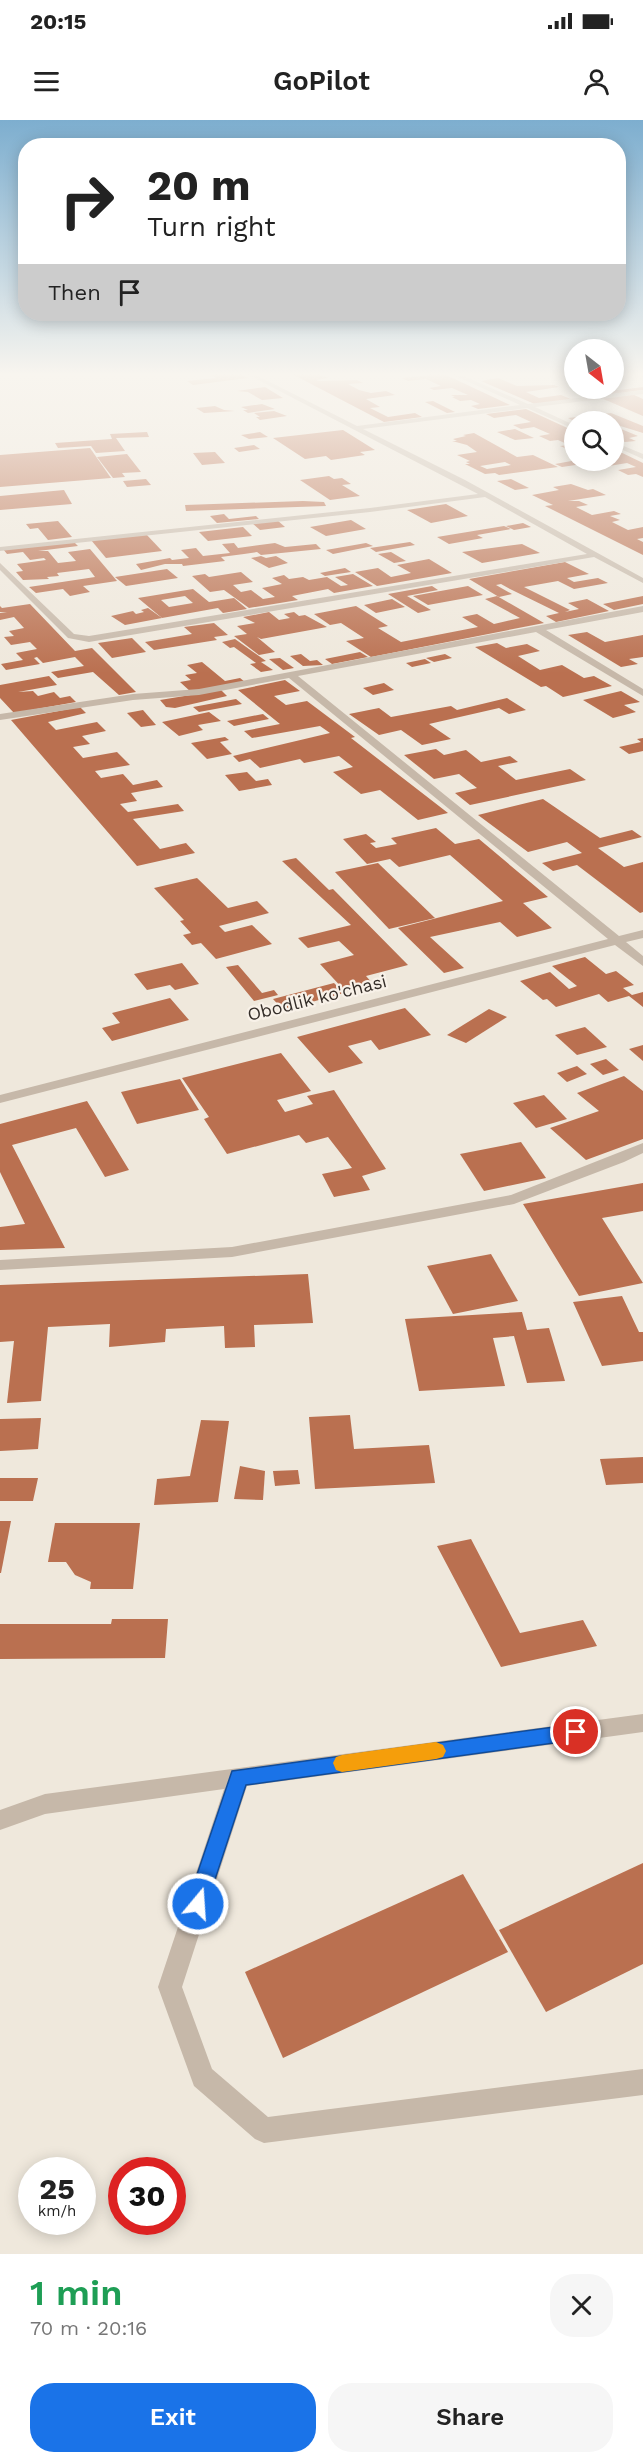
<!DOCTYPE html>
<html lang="en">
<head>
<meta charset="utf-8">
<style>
  body { margin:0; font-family:"Work Sans",sans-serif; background:#f6f6f6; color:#222; height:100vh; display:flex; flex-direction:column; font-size:22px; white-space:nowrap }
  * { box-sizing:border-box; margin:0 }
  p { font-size:20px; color:#767676 }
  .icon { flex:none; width:33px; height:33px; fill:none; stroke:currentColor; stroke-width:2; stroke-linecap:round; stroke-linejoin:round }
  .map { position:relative; height:2134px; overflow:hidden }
  .details { display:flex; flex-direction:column; background:#fff; flex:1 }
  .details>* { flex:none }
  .top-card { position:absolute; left:18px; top:18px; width:608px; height:183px; border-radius:24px; box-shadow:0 3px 15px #0003; background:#fff; color:#222; overflow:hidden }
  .needle { width:39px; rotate:149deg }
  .fabs { position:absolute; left:564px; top:219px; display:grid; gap:12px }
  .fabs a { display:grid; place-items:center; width:60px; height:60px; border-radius:50%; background:#fff; box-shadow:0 3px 15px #0003; font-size:30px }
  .speed { position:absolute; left:18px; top:2037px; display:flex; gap:12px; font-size:30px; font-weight:700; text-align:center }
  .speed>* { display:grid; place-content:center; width:78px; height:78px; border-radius:50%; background:#fff; box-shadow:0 3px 15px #0003; line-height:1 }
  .speed small { font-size:15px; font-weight:400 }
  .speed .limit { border:9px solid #d22; background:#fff; color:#111 }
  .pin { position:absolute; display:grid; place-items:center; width:51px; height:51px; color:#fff; margin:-26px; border:3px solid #fff; border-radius:50%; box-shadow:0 2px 6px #0007 }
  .me { position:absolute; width:66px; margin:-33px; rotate:18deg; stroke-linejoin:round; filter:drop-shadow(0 0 4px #0008) }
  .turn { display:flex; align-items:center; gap:21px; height:126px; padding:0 30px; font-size:27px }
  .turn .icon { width:78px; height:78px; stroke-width:2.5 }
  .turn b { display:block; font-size:42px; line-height:51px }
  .then { display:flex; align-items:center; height:57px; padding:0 30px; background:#0003; gap:12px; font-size:22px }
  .round { display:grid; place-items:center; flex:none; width:63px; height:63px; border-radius:24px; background:#f6f6f6 }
  .summary { display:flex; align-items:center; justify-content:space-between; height:102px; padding:0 30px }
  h1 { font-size:36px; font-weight:600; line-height:45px; color:#1e9e55 }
  .cta { display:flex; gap:12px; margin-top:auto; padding:12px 30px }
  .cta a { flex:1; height:69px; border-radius:24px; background:#1a73e8; color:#fff; font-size:24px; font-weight:600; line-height:69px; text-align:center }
  .cta a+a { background:#f6f6f6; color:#222 }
  .status { display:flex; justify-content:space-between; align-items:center; height:42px; padding:0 30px; background:#fff; direction:ltr }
  .status svg { height:16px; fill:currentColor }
  header { display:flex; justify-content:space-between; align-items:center; height:78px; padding:0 30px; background:#fff; font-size:27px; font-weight:600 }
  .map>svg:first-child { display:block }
</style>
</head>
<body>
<div class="status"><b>20:15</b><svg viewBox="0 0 49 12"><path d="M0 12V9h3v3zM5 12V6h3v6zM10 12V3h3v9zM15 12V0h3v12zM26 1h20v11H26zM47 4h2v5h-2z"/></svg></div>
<header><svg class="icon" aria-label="menu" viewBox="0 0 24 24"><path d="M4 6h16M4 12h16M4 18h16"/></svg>GoPilot<svg class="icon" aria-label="person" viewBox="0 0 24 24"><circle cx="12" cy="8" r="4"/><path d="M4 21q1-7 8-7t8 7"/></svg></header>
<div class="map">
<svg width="643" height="2134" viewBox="0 0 643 2134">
  <rect width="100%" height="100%" fill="#efe8dc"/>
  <!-- building -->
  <g fill="#ba7050" fill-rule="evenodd">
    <polygon points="217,254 240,254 248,258 193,265 187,261 216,258 210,255"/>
    <polygon points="292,254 319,254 328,258 316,260 319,261 357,260 363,263 348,264 359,270 371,273 386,271 395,275 366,279 380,287 370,288 388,297 415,293 422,297 384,302"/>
    <polygon points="427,254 444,254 510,285 478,289 471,286 480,284 471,280 460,281 452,277 455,277 451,275 468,275 452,268 434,270 429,268 441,266 426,259 408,261 402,258 429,255"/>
    <polygon points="498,258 517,266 554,265 559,267 526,272 539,278 561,275 573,280 537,285 481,261"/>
    <polygon points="265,267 283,278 262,280 248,272 237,271"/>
    <polygon points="643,267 643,270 597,276 577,269 619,270"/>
    <polygon points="632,274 643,279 643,296 601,278"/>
    <polygon points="433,281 455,292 447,293 425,282"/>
    <polygon points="262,284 275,289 248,293 243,290 248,290 241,287"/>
    <polygon points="215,286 224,290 235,291 204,293 196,288"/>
    <polygon points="526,289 574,311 574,328 567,329 560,326 569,325 558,320 550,321 539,316 550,314 534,307 521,309 513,305 531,302 516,295 494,298 486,294"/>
    <polygon points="274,291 287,296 260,300 256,297 260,297 254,293"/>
    <polygon points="611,293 643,306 643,313 614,304 614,302 576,302 568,298"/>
    <polygon points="614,306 638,316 629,318 636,321 625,322 614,318"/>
    <polygon points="515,309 534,318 515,320 497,312"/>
    <polygon points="343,310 375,330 360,332 365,335 331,340 326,336 305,339 273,318"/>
    <polygon points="147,312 149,317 116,318 125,331 96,333 91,326 58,328 55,323 112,319 110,314"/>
    <polygon points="260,312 268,317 249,319 241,315"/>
    <path d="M474 313 517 337 533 335 558 347 499 355 495 353 485 354 465 344H470L466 342 470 341 457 335 477 332 467 325 452 321H457L453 319 466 316 463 315ZM505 342 511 345 487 349 480 346Z"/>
    <polygon points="254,325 260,329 239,332 234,328"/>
    <polygon points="90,328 111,358 0,367 0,335"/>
    <polygon points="614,329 643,343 643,357 636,354 628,355 618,350 636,347 627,343 609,346 598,340 614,340"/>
    <polygon points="215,332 225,343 202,345 193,333"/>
    <polygon points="127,334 141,352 122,353 125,357 113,358 97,337"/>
    <polygon points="577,340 589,343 562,347 555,344"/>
    <polygon points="329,356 334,359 342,358 351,364 342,365 360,376 330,380 300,360"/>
    <polygon points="146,359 151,365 127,367 123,361"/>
    <polygon points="511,359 529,368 515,370 497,361"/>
    <polygon points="571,364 588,370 593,369 606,375 568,381 579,381 588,385 576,387 592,395 614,391 621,394 610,396 620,400 612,402 628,410 643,407 643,418 637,419 643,422 643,435 545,386 553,385 532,375 559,370 553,367"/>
    <polygon points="64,370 72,384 0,390 0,376"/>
    <polygon points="303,381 324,382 326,386 186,391 185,385"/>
    <polygon points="446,384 468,396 431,403 407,390"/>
    <polygon points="224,394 229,399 256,396 259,399 217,403 210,396"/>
    <polygon points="277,400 285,407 260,410 252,403"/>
    <polygon points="351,400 366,409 326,416 310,407"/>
    <polygon points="58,401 72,417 48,420 38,408 30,409 26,404"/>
    <polygon points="523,403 531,407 514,410 506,406"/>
    <polygon points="504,406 511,409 477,415 483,418 449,424 437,417"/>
    <polygon points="243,407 252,416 208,421 199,412"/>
    <polygon points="146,414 162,431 106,438 91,420"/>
    <polygon points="73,421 78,426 38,431 48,431 58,443 76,441 68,432 90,429 117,461 83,466 90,472 70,476 63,469 36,473 29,467 95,457 89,449 57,453 59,456 47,457 49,459 23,460 16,452 23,451 17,444 46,440 44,438 30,440 23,432 7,434 3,429"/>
    <polygon points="410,422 415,425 376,432 370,428"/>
    <polygon points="234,423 238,428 275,423 285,427 316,424 321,429 261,435 257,432 244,434 221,437 225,441 183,446 182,444 165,444 141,450 136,444 170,438 172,440 189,438 181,430 196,428 203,436 230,433 222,424"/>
    <polygon points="366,423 373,426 333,434 326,430"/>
    <polygon points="522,424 540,433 482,443 462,432"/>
    <polygon points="391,432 406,441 394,443 378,434"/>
    <polygon points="261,436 266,438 276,436 288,443 269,448 251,438"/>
    <polygon points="429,439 452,453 377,466 355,452 378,448 391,457 411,453 397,445"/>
    <polygon points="565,442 589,454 567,458 574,462 598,458 608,463 574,469 558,461 524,467 570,490 565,492 579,489 568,483 587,479 609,491 556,502 546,496 559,493 510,469 501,464 496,465 512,474 499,477 469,459"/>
    <polygon points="345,448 351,452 325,456 320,453"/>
    <polygon points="167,449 178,458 126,466 115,457"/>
    <polygon points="241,452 253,462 233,465 241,472 251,470 263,479 275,477 262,468 282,464 272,458 284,455 289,459 303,457 309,460 327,457 341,466 348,465 335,457 353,454 373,466 334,473 328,469 292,476 298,480 249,488 224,470 210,472 192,456 205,454 209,457"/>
    <polygon points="432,466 438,470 407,476 431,490 418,493 388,474"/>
    <polygon points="468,466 483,475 428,485 413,476"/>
    <path d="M193 469 209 482 234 478 247 489 223 493 218 488 162 498 138 478ZM185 476 193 483 169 487 161 480Z"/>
    <polygon points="497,476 544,503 371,537 346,521 364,518 341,503 330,505 314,494 356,486 388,506 378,508 401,522 478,507 462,497 477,494 494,504 520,498 485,479"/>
    <polygon points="643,476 643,484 614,490 603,484"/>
    <polygon points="392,479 405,487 376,493 364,485"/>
    <polygon points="30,484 75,531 92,528 136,572 119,575 93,552 58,558 51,552 84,546 75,537 43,543 37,537 34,538 40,544 6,550 1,544 23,540 16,533 37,529 30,522 11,525 4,517 14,516 9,511 24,508 14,497 0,500 0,493 7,492 0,492 0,486 2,488"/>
    <polygon points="148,488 162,498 125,505 111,496 133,491 136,494 144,492 141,490"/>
    <polygon points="269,492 279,500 290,498 284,494 294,492 299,496 305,495 327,507 261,519 257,517 275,532 259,535 234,516 247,514 237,506 255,503 243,497"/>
    <polygon points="214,503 228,515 214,517 217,520 154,530 145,522 192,514 184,507"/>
    <polygon points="587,512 605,522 643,515 643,537 629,539 638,544 621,547 568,515"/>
    <polygon points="132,518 146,532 112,538 98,523"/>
    <polygon points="235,519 266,541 261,542 273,550 261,552 250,544 256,543 234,527 230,528 222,522"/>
    <polygon points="497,523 506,528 527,524 540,531 518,536 540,550 562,545 584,558 594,556 612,566 563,577 546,566 541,567 475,527"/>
    <polygon points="360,532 368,537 332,544 325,539"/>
    <polygon points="301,534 310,541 317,540 323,545 303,546 290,536"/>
    <polygon points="445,534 452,538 434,542 426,538"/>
    <polygon points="280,538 294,548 283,550 269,539"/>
    <polygon points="425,539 431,543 412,547 406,543"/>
    <polygon points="202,542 225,561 240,558 245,562 191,572 180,562 191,560 185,555 197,553 187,545"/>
    <polygon points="49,556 57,565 18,572 33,571 38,576 54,572 60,578 70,576 76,582 14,593 0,578 0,565"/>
    <polygon points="285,560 300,571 274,576 286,585 307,581 355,617 351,618 448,693 418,700 380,670 361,674 333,652 353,647 339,636 304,643 300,639 260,648 250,639 239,642 233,636 330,613 320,606 252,618 244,611 280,604 238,570"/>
    <polygon points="384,563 394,570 373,575 363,568"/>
    <polygon points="221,570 227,576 175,588 166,587 160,580"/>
    <polygon points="621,571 640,582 624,585 636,592 613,598 583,580"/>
    <polygon points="507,578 526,590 509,594 499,588 429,604 451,619 422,625 401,610 379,615 349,594 379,588 391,597 451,586 457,590"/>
    <polygon points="236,579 242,584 199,592 193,587"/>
    <polygon points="80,587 86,593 48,602 56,610 97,602 106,611 82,616 90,624 73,627 83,638 117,632 130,645 95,651 101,658 123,654 133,665 157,660 163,667 131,673 137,681 120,684 128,692 178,684 184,691 133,699 160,729 186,723 195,733 137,746 11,600"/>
    <polygon points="143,590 156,605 141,607 127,593"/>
    <polygon points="209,592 221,601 198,605 203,610 179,616 162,602"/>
    <polygon points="263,594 269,599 234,606 227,601"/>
    <polygon points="225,617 229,620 220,622 232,634 207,639 191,623"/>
    <polygon points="643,618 643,631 629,634 619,627 641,622 637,619"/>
    <polygon points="436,629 444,635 466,630 481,642 510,636 518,642 498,646 516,660 570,649 586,660 470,685 455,673 477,668 459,654 434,659 404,635"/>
    <polygon points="247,652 256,661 268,659 272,665 239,671 225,655"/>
    <polygon points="543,679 600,718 632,710 642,717 598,728 624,747 643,742 643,792 640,793 577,745 553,751 542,743 582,733 567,722 528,732 478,695"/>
    <polygon points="436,708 455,724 479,719 548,777 523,783 552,808 517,817 500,802 430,817 464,848 444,853 398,808 503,781 450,735 399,747 390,739 367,744 343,719 366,714 376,722 370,723 376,728 397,724 391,718"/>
    <polygon points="296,738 329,770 333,769 408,845 366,856 373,864 345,871 320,844 354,835 339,821 308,828 298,818 351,805 282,741"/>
    <polygon points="378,743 406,770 435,798 389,809 335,752"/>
    <polygon points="197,758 228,788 257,781 269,793 219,806 225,812 252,805 272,824 216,839 201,823 192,825 183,815 191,813 180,801 184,800 154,768"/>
    <polygon points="585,837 606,854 616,851 634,865 623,868 632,875 643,872 643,887 629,876 608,882 599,874 556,887 547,879 543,880 520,861 550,852 569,869 577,866 552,846"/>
    <polygon points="182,843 199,864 175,870 170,865 147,870 134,854"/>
    <polygon points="238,845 262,873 274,870 278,875 254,881 226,847"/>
    <polygon points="334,863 344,873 283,890 273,879"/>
    <polygon points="170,878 189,900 112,921 102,908 120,903 112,893"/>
    <polygon points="405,888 431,915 379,930 371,920 348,926 363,943 329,953 297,917"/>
    <polygon points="489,889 507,897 466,923 447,915"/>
    <polygon points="585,907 607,927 577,935 555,915"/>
    <polygon points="643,925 643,941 629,929"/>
    <polygon points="281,933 311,971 277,980 285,992 313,984 307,976 334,970 386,1049 362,1056 370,1070 334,1077 322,1054 352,1048 328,1017 306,1023 299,1015 227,1034 204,999 209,997 182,958"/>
    <polygon points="606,939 619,950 603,955 590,944"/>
    <polygon points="577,946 587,954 567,962 557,953"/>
    <polygon points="624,956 643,971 643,1019 586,1040 550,1008 599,991 577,973"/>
    <polygon points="180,959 199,990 137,1004 121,972"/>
    <polygon points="544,975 567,999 536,1008 513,983"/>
    <polygon points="87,981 129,1050 105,1057 76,1008 12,1025 65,1128 0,1130 0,1107 25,1104 0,1052 0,1004"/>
    <polygon points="521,1022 546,1058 484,1071 460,1034"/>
    <polygon points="643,1063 643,1091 602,1098 643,1163 579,1176 523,1084"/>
    <polygon points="491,1134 518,1181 453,1194 427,1146"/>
    <polygon points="308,1154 313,1203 254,1205 255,1227 225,1228 224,1206 166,1209 165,1222 109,1227 110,1204 48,1207 41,1281 7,1283 14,1221 0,1222 0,1165"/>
    <polygon points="622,1176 639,1212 643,1212 643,1241 602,1246 573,1182"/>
    <polygon points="522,1192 527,1210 549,1208 565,1261 527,1263 514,1216 493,1218 505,1266 419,1271 405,1199"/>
    <polygon points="350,1295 354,1329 429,1325 435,1363 315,1369 309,1297"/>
    <polygon points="41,1298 38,1329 0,1331 0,1299"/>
    <polygon points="201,1300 229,1301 218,1382 154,1385 157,1359 190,1356"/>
    <polygon points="643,1337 643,1363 606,1365 600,1339"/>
    <polygon points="240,1346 265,1351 263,1380 234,1379"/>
    <polygon points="298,1350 300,1364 275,1366 273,1351"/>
    <polygon points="0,1358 38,1358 33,1381 0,1381"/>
    <polygon points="0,1401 11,1401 1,1453 0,1453"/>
    <polygon points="55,1403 140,1403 133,1469 90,1469 91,1462 75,1455 66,1442 48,1442"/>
    <polygon points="471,1419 520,1513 583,1500 597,1526 501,1547 437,1426"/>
    <polygon points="112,1499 168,1499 165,1538 0,1539 0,1504 111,1504"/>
    <polygon points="643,1743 643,1844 546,1892 499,1810"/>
    <polygon points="463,1754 508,1832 283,1938 245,1852"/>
  </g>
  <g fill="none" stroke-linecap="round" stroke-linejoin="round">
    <!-- minor -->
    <g fill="#c6b8a9" fill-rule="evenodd">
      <polygon points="247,254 254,254 357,306 520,285 451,254 459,254 528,284 643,270 643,274 535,287 574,305 574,309 527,288 363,309 465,360 643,458 643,463 594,437 89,522 68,518 0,450 0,443 74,514 89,516 587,434 485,377 370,392 0,431 0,427 370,388 478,374"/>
      <polygon points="638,254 643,254 643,257"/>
      <polygon points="614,322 643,334 643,339 614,326"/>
      <polygon points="643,486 643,492 546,510 643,569 643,576 536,512 298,556 619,816 643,810 643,818 626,822 643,836 643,846 615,825 0,983 0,975 608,819 289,558 199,575 133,580 0,600 0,594 133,574 199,569"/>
      <polygon points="643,1023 643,1033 624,1042 514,1084 232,1137 0,1150 0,1140 232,1127 511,1075"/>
      <polygon points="643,1594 643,1612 247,1666 182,1867 212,1949 268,1997 643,1949 643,1975 264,2023 255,2019 194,1966 158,1867 224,1669 45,1694 0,1710 0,1690 45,1674"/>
    </g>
  </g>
  <!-- sky -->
  <linearGradient id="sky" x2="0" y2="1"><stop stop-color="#7daecf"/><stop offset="0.46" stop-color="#f8f5ef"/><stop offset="1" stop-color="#f8f5ef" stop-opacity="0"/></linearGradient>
  <rect width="643" height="553" fill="url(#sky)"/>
  <!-- route -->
  <polygon fill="#1a73e8" stroke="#114b97" stroke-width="1.5" points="576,1604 583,1606 586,1612 583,1618 576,1620 246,1665 205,1790 198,1793 190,1790 187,1784 232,1651"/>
  <!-- slow -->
  <polygon fill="#f59e0b" points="436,1622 443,1625 446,1631 443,1637 436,1639 342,1652 336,1650 333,1643 336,1637 342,1635"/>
  <g text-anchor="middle" stroke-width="4.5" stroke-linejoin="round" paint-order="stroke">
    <!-- street labels -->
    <g font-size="18" fill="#342d28" stroke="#f8f1e8">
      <text transform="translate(317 878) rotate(-14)" y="6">Obodlik ko'chasi</text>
    </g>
  </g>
</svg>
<div class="fabs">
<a><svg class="needle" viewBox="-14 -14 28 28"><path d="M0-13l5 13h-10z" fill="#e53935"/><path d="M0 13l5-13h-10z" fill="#767676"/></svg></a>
<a><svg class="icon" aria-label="search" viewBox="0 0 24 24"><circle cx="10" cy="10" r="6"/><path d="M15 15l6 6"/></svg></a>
</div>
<div class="speed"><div>25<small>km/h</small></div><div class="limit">30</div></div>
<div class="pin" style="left:576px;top:1612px;background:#d93025"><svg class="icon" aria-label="arrive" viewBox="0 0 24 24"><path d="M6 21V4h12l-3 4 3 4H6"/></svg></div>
<svg class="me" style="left:198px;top:1784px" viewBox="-20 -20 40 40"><circle r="17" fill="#1a73e8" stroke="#fff" stroke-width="3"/><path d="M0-11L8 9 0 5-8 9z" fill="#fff"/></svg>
<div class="top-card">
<div class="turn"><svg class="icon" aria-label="right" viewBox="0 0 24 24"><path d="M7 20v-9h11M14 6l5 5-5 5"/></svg><div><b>20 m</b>Turn right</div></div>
<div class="then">Then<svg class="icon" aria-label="arrive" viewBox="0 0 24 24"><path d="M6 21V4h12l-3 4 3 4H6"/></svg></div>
</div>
</div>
<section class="details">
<div class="summary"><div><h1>1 min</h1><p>70 m · 20:16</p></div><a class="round"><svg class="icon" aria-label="close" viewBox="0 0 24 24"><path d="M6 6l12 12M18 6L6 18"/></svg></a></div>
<div class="cta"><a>Exit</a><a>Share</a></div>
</section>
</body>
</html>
